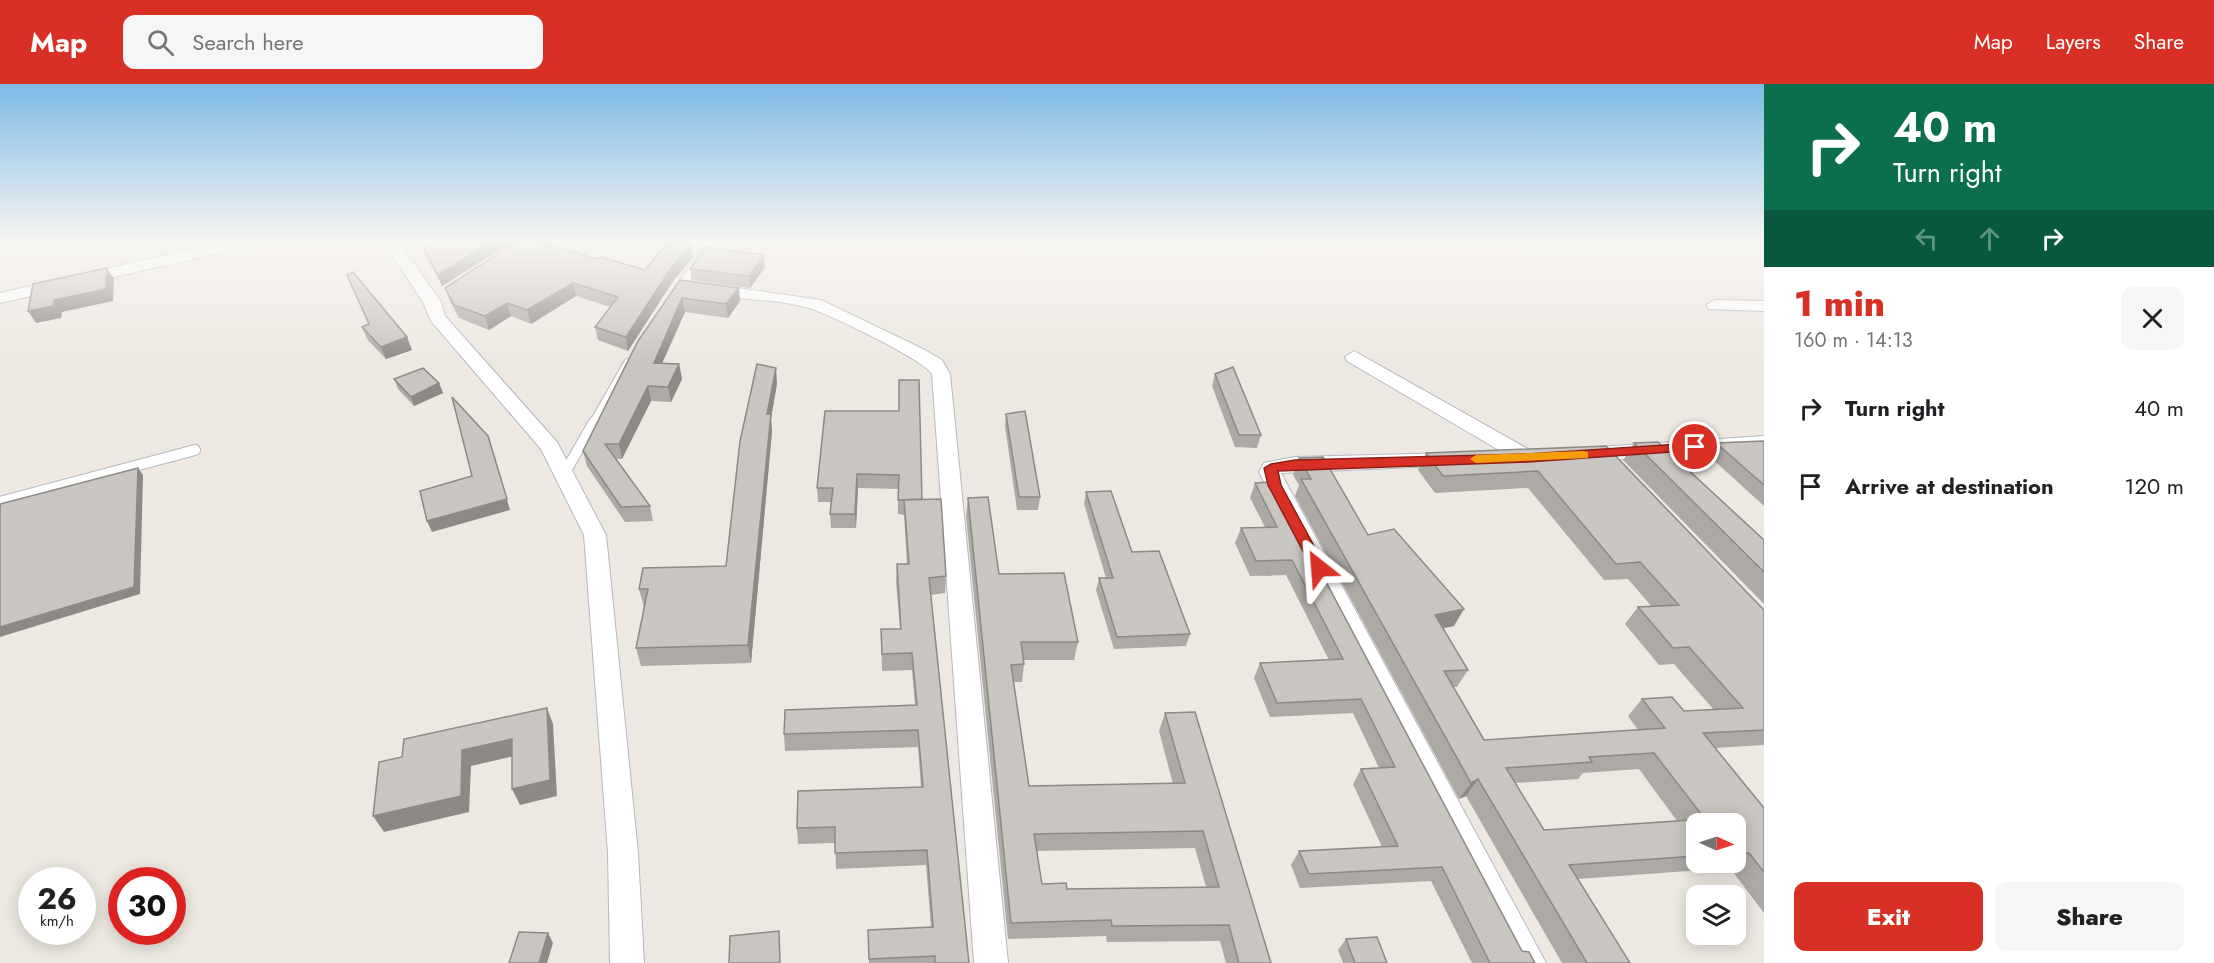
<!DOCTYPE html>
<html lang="en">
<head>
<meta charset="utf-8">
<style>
  body { margin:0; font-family:Jost,sans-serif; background:#f6f6f6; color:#202124; height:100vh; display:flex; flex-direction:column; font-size:22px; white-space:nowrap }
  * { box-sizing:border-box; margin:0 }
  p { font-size:20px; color:#757577 }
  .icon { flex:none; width:33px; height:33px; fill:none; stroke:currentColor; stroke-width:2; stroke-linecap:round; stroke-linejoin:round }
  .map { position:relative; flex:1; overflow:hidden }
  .side { display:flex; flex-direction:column; background:#fff; width:450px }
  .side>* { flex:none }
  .guide { background:#0b6e4f; color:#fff; overflow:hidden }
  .needle { width:39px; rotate:93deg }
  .tools { position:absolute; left:1686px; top:729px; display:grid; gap:12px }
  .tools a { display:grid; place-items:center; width:60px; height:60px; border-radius:12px; background:#fff; box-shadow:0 3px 15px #0003; font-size:30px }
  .speed { position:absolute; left:18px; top:783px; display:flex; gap:12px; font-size:30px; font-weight:700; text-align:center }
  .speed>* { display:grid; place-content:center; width:78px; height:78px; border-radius:50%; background:#fff; box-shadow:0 3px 15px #0003; line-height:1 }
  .speed small { font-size:15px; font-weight:400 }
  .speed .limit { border:9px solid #d22; background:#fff; color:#111 }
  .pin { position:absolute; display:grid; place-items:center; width:51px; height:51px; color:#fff; margin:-26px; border:3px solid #fff; border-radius:50%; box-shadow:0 2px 6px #0007 }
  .me { position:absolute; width:66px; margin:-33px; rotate:332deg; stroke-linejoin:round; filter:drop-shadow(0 0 4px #0008) }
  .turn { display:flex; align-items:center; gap:21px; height:126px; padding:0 30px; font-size:27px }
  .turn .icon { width:78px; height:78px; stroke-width:2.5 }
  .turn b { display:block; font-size:42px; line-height:51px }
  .lanes { display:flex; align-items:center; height:57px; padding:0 30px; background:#0003; justify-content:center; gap:30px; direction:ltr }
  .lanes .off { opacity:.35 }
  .round { display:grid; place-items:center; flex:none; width:63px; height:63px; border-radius:12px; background:#f6f6f6 }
  .headline { display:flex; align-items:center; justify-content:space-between; height:102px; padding:0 30px }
  h1 { font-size:36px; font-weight:800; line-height:45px; color:#d93025 }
  .button { display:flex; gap:12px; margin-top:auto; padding:12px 30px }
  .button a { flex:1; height:69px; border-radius:12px; background:#d93025; color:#fff; font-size:24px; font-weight:800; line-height:69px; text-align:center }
  .button a+a { background:#f6f6f6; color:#202124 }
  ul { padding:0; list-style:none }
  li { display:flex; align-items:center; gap:18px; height:78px; padding:0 30px }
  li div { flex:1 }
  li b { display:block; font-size:22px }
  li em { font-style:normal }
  header { display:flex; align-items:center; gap:36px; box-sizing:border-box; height:84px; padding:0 30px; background:#d93025; color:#fff }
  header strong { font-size:28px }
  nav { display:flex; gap:33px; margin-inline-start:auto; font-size:21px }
  .search { width:420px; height:54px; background:#f6f6f6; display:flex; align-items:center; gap:15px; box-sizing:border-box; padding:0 21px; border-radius:12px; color:#757577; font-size:22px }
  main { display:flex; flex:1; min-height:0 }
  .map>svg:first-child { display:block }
</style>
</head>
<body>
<header>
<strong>Map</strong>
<div class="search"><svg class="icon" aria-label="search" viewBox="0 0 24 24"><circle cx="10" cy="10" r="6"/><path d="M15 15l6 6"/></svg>Search here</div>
<nav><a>Map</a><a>Layers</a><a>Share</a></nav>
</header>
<main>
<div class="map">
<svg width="1764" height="879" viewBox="0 0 1764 879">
  <rect width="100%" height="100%" fill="#ede9e2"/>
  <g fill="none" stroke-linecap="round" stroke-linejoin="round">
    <defs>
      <g id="service-far1">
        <polyline points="678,206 712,156"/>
        <polyline points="593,340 628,279"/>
      </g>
      <g id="service">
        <polyline points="564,390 594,338"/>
        <polyline points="0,418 195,366"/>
      </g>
      <g id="minor">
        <polygon points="232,156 262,156 255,161 0,219 0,209"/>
        <polygon points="382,156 397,156 441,218 445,232 557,358 606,451 638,769 644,879 610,879 608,769 584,451 541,365 431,237 423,218"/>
        <path d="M709 200 821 216 923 265 942 276 950 290 1008 879H974L932 290C923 275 832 232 812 225 780 214 737 217 703 209L701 205Z"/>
        <polygon points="1715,216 1764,217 1764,227 1709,225 1706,221"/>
        <polygon points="1354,267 1535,369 1538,374 1535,379 1521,379 1347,277 1345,273"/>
        <polygon points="1764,352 1764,364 1583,378 1576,376 1573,371 1576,366 1583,364"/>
        <polygon points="1451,369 1458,371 1461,376 1458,381 1281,389 1546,879 1511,879 1259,388 1264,379 1295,373"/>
      </g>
    </defs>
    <!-- service-far1 casing -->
    <use href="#service-far1" stroke="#b5b7bf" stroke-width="10"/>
    <!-- service casing -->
    <use href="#service" stroke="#b5b7bf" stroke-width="12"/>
    <!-- minor casing -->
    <use href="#minor" stroke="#b5b7bf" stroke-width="2"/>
    <!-- service-far1 -->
    <use href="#service-far1" stroke="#fff" stroke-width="8"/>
    <!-- service -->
    <use href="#service" stroke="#fff" stroke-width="10"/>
    <!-- minor -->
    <use href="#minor" fill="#fff" fill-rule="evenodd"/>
  </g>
  <!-- wall -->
  <g fill="#ada9a5" fill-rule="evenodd">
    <polygon points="425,156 515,156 442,202 425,170 421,159"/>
    <polygon points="691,160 693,173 673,197 628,267 598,256 595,243 610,223 576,212 531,240 511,232 489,246 459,234 450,217 445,204 596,175 645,186"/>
    <polygon points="765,183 750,204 692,196 690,185"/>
    <polygon points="680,196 740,217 728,234 685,228 662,279 679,280 682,295 671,318 651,317 622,375 616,375 650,422 653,437 625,438 587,382 583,367"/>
    <polygon points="362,243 407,253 412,266 386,275 367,255"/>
    <polygon points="1215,290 1261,351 1257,364 1235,363 1212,302"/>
    <polygon points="394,295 439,299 443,309 414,322 398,305"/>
    <polygon points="777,300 771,334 772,347 751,579 641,582 636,564 645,523 644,523 639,505 726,482"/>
    <polygon points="899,327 922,415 946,492 945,509 931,511 969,879 869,879 868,846 931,843 926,781 836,785 835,759 798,760 797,744 921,703 918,663 785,667 784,650 915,621 912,586 882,587 881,545 900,545 896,497 897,480 907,480 904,431 898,430 898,405 858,404 856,444 831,444 830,430 831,418 818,418 817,404"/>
    <polygon points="1006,330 1040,413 1038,426 1017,426 1005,342"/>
    <polygon points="1764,357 1764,422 1708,371 1716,359"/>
    <polygon points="1634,359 1764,456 1764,520 1623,376"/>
    <path d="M1606 362 1764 526V661L1715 664 1764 724V829L1730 784 1578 795 1630 879H1562L1466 712 1459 715 1295 412 1299 401 1293 391 1299 374 1368 451 1454 542 1443 544 1468 586 1457 603H1454L1484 656 1638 646 1628 632 1642 615 1684 627 1714 626 1674 580 1659 581 1625 540 1638 523H1652L1628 495 1604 496 1528 404 1435 409 1418 386 1426 369ZM1639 685 1677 737 1544 746 1515 699 1578 695 1583 689ZM1696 740H1736V778H1696Z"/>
    <polygon points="1255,399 1522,867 1535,879 1472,879 1431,797 1300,804 1291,781 1299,767 1382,763 1353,700 1361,685 1379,684 1353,629 1270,633 1254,594 1260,579 1329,576 1286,491 1250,492 1235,459 1241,444 1265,443 1250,414"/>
    <polygon points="1086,408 1132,468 1190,550 1186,562 1114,565 1096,506 1099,494 1106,494 1084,420"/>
    <path d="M968 414 999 490 1078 558 1074 576H1024V580L1022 598H1013L1029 702 1173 700 1159 647 1165 629 1271 879H1226L1220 857 1107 858 1106 852 1008 855 966 432ZM1195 764 1206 803 1067 805 1042 800 1037 767Z"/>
    <polygon points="1346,855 1387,879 1343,879 1338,866"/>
  </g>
  <!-- shaded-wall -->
  <g fill="#8d8a86">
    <polygon points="494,156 515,156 442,202 438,191"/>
    <polygon points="691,160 693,173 673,197 628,267 626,253 671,184"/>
    <polygon points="764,171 765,183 750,204 749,192"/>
    <polygon points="107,184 114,195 113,217 62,228 61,234 36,239 28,227"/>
    <polygon points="573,199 576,212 531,240 527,226"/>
    <polygon points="739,204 740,217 728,234 726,220"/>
    <polygon points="682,214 685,228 656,293 654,279"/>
    <polygon points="507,219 511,232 489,246 485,232"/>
    <polygon points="407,253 412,266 386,275 381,263"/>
    <polygon points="679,280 682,295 671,318 668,303"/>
    <polygon points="776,284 777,300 771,334 772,347 751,579 748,561 767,330"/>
    <polygon points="439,299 443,309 414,322 411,313"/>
    <polygon points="648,302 651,317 622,375 619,360"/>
    <polygon points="488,352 510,426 432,448 427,437 507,415"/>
    <polygon points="138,384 143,391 140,510 0,553 0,543"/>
    <polygon points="857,390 858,404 856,444 855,430"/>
    <polygon points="1464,525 1454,542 1425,548 1435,531"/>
    <polygon points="547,624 553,640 557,712 520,721 512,705"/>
    <polygon points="512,655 519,671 471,682 469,728 384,748 373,732 462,666"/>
    <polygon points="1478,695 1466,712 1459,715 1471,699"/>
    <polygon points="548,849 553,859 547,879 539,879"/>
  </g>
  <!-- building -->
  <g fill="#c9c5c0" stroke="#8d8a86" stroke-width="1.5" fill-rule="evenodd">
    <polygon points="425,156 494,156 438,191 421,159"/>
    <polygon points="519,156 536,156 596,175 601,173 645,186 668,157 691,160 671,184 626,253 595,243 618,213 573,199 527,226 507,219 485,232 454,221 445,204"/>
    <polygon points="705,163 764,171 749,192 690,185"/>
    <polygon points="107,184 106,205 54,216 53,222 28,227 33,200"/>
    <polygon points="353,188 407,253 381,263 362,243 369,240 347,191"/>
    <polygon points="680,196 739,204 726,220 682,214 654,279 679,280 668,303 648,302 619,360 605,360 650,422 621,423 583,367 638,257"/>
    <polygon points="757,280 776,284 767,330 771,330 748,561 636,564 648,505 639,505 643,484 726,482 740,357"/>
    <polygon points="1233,283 1261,351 1239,351 1215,290"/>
    <polygon points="423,284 439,299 411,313 394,295"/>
    <polygon points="899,296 919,296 922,415 898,416 899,391 857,390 855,430 830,430 833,404 817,404 825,327 899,327"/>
    <polygon points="452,313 488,352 507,415 427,437 420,407 472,392"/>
    <polygon points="1025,327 1040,413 1019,413 1006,330"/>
    <polygon points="1764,357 1764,401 1716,359"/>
    <polygon points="1658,358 1764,456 1764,488 1634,359"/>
    <path d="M1606 362 1764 526V646L1703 649 1764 724V788L1749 769 1736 770V740H1696V772L1569 781 1630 879H1587L1478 695 1471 699 1301 395H1311L1299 374 1323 373 1368 451 1394 445 1464 525 1435 531 1468 586 1444 587 1484 656 1665 644 1642 615 1672 613 1684 627 1743 624 1689 563 1673 564 1638 523 1679 521 1640 478 1616 480 1538 387 1443 392 1426 369ZM1654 669 1705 735 1544 746 1506 684 1592 678 1589 673Z"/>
    <polygon points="138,384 134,503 0,543 0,420"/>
    <polygon points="1273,398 1522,867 1529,868 1535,879 1490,879 1442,783 1309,790 1299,767 1398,762 1361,685 1395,683 1361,615 1277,619 1260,579 1343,575 1292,476 1256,477 1241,444 1277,443 1255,399"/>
    <polygon points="1111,407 1132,468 1159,467 1190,550 1117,553 1099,494 1113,494 1086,408"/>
    <path d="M988 413 999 490 1064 489 1078 558H1021L1024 580 1011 581 1029 702 1185 699 1165 629 1195 628 1271 879H1239L1229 841 1112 842 1111 836 1011 839 968 414ZM1203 747 1219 803 1067 805 1066 799 1042 800 1034 750Z"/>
    <polygon points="941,415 946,492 929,494 969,879 935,879 935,872 869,875 868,846 933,843 927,766 835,769 835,743 797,744 798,707 923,703 918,646 784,650 785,626 917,621 912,569 882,570 881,545 901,545 897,480 909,480 904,416"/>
    <polygon points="547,624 550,696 512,705 512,655 462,666 461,712 373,732 379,678 402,673 404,655"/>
    <polygon points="779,847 780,879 729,879 730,852"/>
    <polygon points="519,848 548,849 539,879 509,879"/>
    <polygon points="1377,853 1387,879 1355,879 1346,855"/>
  </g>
  <!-- sky -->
  <linearGradient id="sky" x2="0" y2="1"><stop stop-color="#7fbae5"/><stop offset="0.56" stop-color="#f7f5f2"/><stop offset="1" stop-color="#f7f5f2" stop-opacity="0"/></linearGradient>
  <rect width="1764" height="280" fill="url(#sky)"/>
  <!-- route -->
  <polygon fill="#d93025" stroke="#8d1f18" stroke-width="1.5" points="1695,359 1699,361 1699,366 1528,378 1278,387 1281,401 1326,484 1319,489 1312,484 1268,401 1264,384 1271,380 1295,376 1528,370"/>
  <!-- slow -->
  <polygon fill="#f59e0b" points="1583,367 1588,368 1588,374 1476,379 1470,375 1476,371"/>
</svg>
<div class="tools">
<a><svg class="needle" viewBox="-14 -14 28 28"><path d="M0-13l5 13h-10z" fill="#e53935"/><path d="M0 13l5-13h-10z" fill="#757577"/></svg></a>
<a><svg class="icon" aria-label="layers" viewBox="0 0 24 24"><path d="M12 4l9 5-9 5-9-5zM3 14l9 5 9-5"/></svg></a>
</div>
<div class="speed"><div>26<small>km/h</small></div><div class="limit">30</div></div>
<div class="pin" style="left:1695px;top:363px;background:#d93025"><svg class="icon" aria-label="arrive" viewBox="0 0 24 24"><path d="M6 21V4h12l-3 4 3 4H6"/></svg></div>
<svg class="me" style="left:1319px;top:484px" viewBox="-20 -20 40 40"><path d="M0-17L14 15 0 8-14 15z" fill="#d93025" stroke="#fff" stroke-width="4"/></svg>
</div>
<section class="side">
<div class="guide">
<div class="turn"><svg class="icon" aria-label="right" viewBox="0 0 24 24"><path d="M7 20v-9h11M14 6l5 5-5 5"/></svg><div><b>40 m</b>Turn right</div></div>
<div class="lanes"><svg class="icon off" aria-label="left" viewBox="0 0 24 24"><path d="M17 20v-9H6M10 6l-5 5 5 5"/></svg><svg class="icon off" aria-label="ahead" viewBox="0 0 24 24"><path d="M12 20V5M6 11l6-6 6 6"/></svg><svg class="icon" aria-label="right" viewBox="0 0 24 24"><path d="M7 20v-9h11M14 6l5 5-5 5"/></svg></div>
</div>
<div class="headline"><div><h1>1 min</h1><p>160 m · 14:13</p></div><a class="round"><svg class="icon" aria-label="close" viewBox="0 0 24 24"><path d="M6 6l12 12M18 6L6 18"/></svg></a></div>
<ul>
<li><svg class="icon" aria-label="right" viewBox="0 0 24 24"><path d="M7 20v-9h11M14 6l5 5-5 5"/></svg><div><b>Turn right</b></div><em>40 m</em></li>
<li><svg class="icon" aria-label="arrive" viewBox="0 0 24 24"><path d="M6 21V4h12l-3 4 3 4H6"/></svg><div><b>Arrive at destination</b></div><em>120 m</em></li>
</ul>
<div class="button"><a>Exit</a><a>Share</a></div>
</section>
</main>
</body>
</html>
